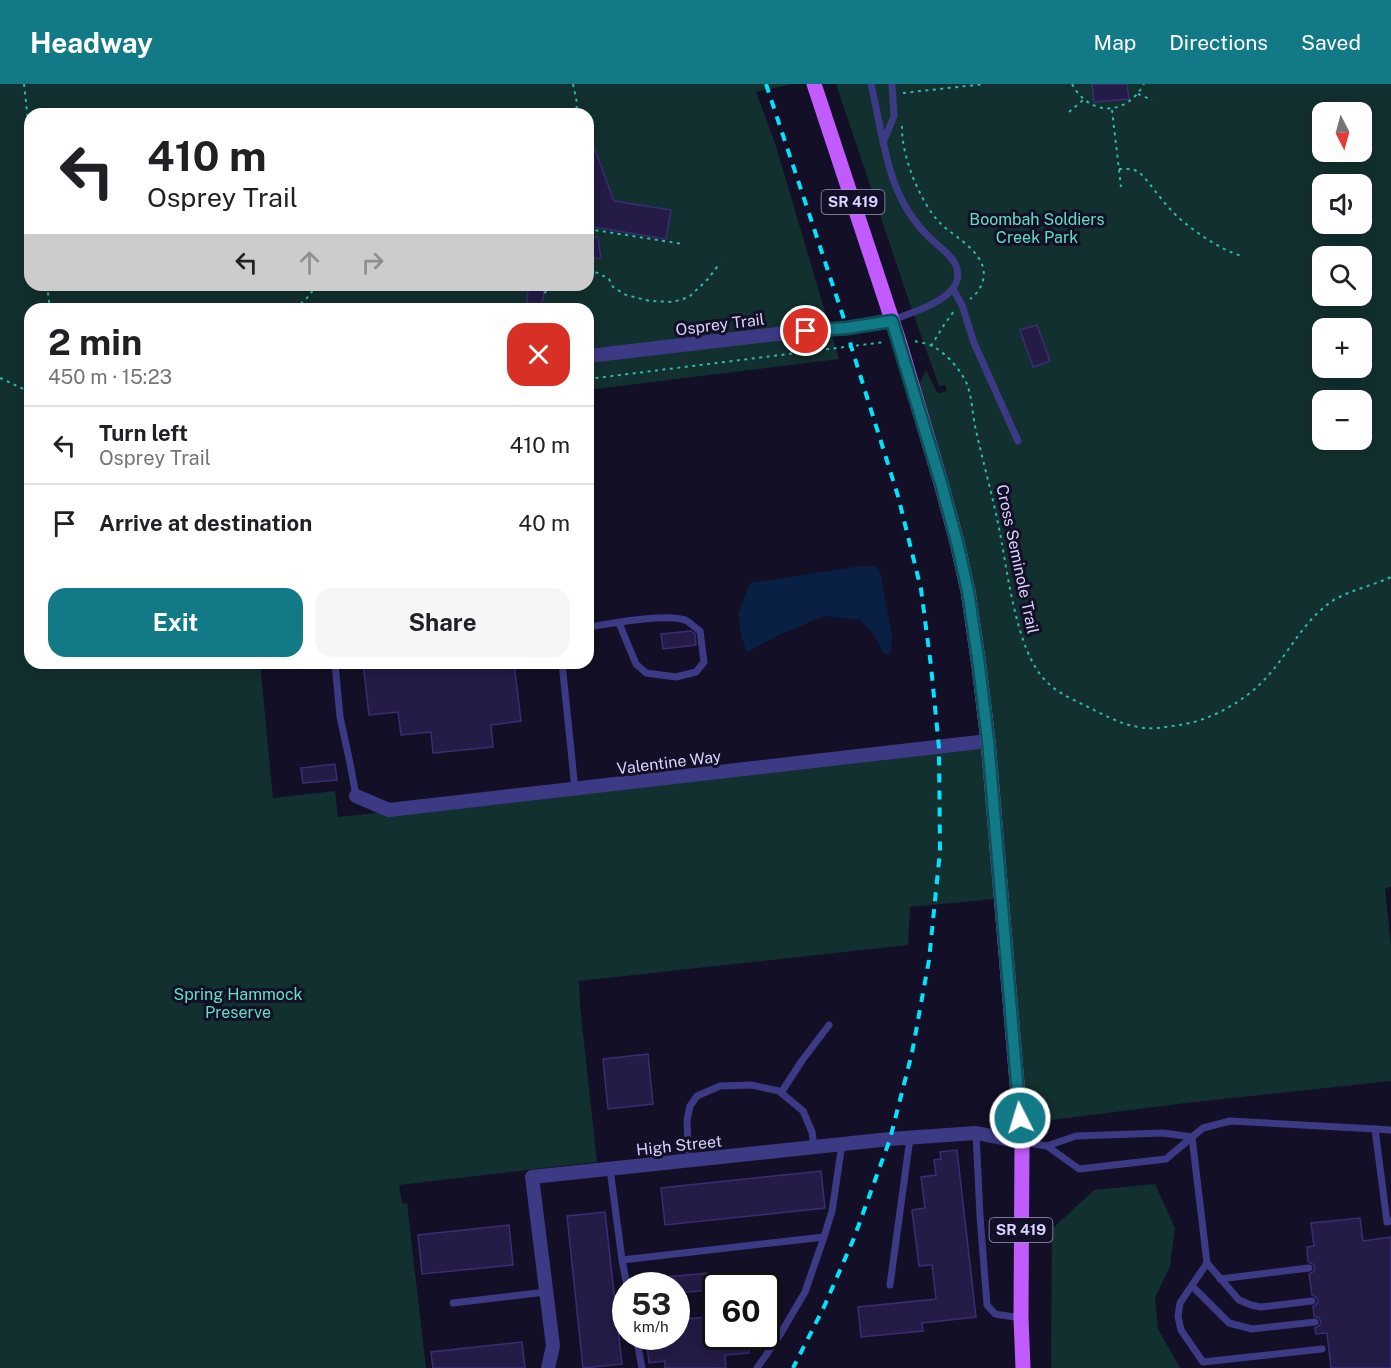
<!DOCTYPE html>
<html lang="en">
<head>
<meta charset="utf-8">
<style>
  body { margin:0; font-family:"Public Sans",sans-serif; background:#f6f6f6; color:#202124; height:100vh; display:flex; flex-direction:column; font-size:22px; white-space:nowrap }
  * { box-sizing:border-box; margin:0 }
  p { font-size:20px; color:#757577 }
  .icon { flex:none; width:33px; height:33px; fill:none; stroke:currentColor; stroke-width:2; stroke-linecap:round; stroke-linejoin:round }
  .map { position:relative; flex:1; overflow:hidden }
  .details { position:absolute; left:24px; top:219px; width:570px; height:366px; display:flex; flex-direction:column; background:#fff; border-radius:18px; box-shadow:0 3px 15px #0003 }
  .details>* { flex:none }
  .banner { position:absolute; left:24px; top:24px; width:570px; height:183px; border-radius:18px; box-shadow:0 3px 15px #0003; background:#fff; color:#202124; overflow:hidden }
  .needle { width:39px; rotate:174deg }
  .fabs { position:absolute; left:1312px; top:18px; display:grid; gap:12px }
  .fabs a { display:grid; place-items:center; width:60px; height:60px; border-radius:12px; background:#fff; box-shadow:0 3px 15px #0003; font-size:30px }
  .speed { position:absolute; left:612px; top:1188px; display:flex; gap:12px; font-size:30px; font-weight:700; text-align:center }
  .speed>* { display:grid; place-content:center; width:78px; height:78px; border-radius:50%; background:#fff; box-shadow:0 3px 15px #0003; line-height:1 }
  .speed small { font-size:15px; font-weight:400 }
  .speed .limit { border:3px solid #111; border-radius:9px; background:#fff; color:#111 }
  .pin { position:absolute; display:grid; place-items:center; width:51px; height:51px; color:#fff; margin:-26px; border:3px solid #fff; border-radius:50%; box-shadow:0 2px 6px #0007 }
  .me { position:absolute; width:66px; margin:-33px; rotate:355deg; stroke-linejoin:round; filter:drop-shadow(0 0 4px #0008) }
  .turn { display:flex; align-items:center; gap:21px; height:126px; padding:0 24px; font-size:27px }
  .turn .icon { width:78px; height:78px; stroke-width:2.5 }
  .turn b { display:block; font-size:42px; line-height:51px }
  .lanes { display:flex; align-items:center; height:57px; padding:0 24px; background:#0003; justify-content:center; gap:30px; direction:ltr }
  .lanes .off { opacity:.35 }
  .round { display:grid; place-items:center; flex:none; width:63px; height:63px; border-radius:18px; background:#f6f6f6 }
  .head { display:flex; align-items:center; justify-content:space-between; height:102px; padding:0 24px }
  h1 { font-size:36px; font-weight:700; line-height:45px }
  .primary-button { display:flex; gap:12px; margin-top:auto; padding:12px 24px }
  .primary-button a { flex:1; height:69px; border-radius:18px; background:#127987; color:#fff; font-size:24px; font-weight:700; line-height:69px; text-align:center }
  .primary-button a+a { background:#f6f6f6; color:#202124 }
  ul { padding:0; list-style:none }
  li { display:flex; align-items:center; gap:18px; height:78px; padding:0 24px; border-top:2px solid #e0e0e0 }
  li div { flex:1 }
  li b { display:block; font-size:22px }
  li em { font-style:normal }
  header { display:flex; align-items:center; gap:36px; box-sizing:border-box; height:84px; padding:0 30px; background:#127987; color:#fff }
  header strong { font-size:28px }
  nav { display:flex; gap:33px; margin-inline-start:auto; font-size:21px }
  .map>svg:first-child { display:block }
</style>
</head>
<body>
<header>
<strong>Headway</strong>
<nav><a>Map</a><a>Directions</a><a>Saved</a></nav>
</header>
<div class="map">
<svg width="1391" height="1284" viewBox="0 0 1391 1284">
  <rect width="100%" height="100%" fill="#130f26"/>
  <!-- green -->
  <g fill="#12302f" fill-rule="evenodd">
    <path d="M0 0H792L756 8 775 59 839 275 588 306V225H30V579H260L273 714 335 707 338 733 588 707 981 658 994 815 910 823 908 861 579 897 580 921 597 1078 399 1101 402 1120 407 1119 426 1284H0ZM30 30H588V201H30Z"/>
    <path d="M836 0H1391V803L1385 804 1391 863V997L1186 1019 1028 1039 995 656 919 300 926 286 937 308 940 309 947 307 945 301 939 302 912 226ZM1323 28H1362V68H1323ZM1323 100H1362V140H1323ZM1323 172H1362V212H1323ZM1323 244H1362V284H1323ZM1323 316H1362V356H1323Z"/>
    <polygon points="1155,1100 1175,1144 1170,1182 1155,1214 1158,1245 1180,1284 1051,1284 1052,1145 1094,1106"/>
  </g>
  <!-- water -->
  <polygon fill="#0a1f44" points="861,482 875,482 880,487 892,552 891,569 886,570 883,569 875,552 860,536 824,532 781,550 747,568 742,555 738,530 750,499"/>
  <!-- building -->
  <g fill="#241b47" stroke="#3b2d73" stroke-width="1.5">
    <polygon points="1092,0 1127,0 1129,15 1094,18"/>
    <polygon points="588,49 589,49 614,117 671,126 666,155 588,142"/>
    <polygon points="598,153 601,174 588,175 588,155"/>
    <polygon points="528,204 544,206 542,220 527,219"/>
    <polygon points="1037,241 1050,277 1033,283 1020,246"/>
    <polygon points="691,547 695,550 696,561 663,565 661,550"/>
    <polygon points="363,579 514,579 521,637 491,641 493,663 433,669 431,648 401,651 398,628 369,631"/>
    <polygon points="335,680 337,696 303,699 301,684"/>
    <polygon points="648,970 653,1020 608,1025 603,975"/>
    <polygon points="957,1066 976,1233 922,1239 923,1247 861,1253 858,1223 936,1215 932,1181 919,1182 912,1126 925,1124 921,1093 936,1091 934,1076 941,1075 940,1068"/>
    <polygon points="821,1087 825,1124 665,1141 661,1104"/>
    <polygon points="605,1128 622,1280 583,1284 567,1132"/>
    <polygon points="1360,1134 1363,1157 1391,1153 1391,1284 1331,1284 1327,1249 1316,1250 1315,1244 1319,1242 1321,1238 1319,1234 1314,1232 1313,1222 1316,1221 1318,1217 1316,1213 1312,1211 1309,1190 1313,1188 1315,1184 1313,1180 1308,1178 1307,1163 1314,1162 1311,1139"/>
    <polygon points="509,1141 513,1181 422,1190 418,1151"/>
    <polygon points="708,1189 710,1206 676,1209 676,1202 656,1202 655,1194"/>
    <polygon points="716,1232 716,1252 747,1252 749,1269 725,1271 726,1284 665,1284 665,1277 649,1279 646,1252 676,1252 676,1236"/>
    <polygon points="522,1258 525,1284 433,1284 431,1268"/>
  </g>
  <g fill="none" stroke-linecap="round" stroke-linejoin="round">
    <!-- path -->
    <g stroke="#2fb8b0" stroke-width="2" stroke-dasharray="3 4.5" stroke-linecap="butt">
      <polyline points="24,0 30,55"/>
      <polyline points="573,0 577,19 576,30"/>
      <path d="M1072 0C1090 33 1126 32 1144 0"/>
      <polyline points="903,9 985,0"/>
      <polyline points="1138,10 1152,16"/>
      <polyline points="1112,26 1121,103"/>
      <polyline points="1069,28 1083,16"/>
      <path d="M902 42C901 71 920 119 941 140 954 152 973 162 981 178 988 192 981 207 970 215"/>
      <path d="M1119 85H1132L1139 88C1150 99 1159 113 1170 125 1184 141 1221 167 1242 172"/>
      <polyline points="588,145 683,160"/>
      <polyline points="588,187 598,189 609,195 613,203 626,211 650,217 673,218 689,213 708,195 720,179"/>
      <polyline points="47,201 50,225"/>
      <polyline points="544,209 557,201"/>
      <polyline points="295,225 309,212 316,201"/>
      <path d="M915 257C920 259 927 259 932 262 946 269 959 284 966 298 972 311 972 327 975 342 982 374 991 406 998 439 1007 481 1015 567 1046 597 1057 609 1074 616 1088 623 1104 631 1120 640 1138 643 1152 646 1165 643 1179 641 1209 637 1244 618 1265 595 1286 573 1299 545 1322 525 1341 507 1368 504 1391 493"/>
      <polyline points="931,262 944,241 954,227"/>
      <polyline points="0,294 30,308"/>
      <polyline points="588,295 885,258"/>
    </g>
    <!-- lane -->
    <g stroke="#3d3a85" stroke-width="7">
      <path d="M871 0C884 54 886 112 929 153 941 165 962 177 957 196 952 217 911 229 892 236"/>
      <polyline points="883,59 894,32 892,0"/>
      <polyline points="953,205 962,221 974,259 1018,357"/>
      <path d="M588 543C609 540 667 529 685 536 690 538 695 544 700 547L704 578 696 588 676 593 646 589 636 580 619 539"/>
      <polyline points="335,579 340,633 350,679 356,712"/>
      <polyline points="562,579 575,705"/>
      <polyline points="781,1009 801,978 829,941"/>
      <polyline points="1375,1045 1391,1046"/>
      <polyline points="976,1049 980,1132 987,1221 995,1230 1021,1234"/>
      <polyline points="1022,1058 1047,1062 1079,1085 1166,1075 1192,1053 1163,1049 1076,1052 1047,1062"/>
      <polyline points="691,1076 688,1062 687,1036 690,1022 697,1012 720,1002 751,1001 779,1007 803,1027 812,1048 814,1063"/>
      <polyline points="610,1085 622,1176 824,1153 832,1127 842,1060"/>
      <polyline points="622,1176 627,1202"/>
      <polyline points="1207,1179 1180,1219 1178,1232 1181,1246 1203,1278 1322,1265"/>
      <polyline points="1220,1195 1309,1184"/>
      <polyline points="890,1201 910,1054"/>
      <polyline points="1192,1202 1229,1239 1252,1245 1315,1238"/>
      <polyline points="1312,1217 1261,1223 1251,1221 1239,1216 1207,1179 1192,1053 1203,1044 1230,1037 1375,1045 1387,1138 1391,1137"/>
      <polyline points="453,1219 546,1208"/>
      <polyline points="636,1252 642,1284"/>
      <polyline points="757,1284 778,1254 805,1208 824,1153"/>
    </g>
    <!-- street -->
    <g stroke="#3d3a85" stroke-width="14">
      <polyline points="588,272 786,249 847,244 892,236"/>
      <polyline points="356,712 389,726 988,657"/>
      <polyline points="548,1284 553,1262 532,1093 890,1055 976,1049 1022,1058"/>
    </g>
    <!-- primary -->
    <polyline stroke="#c25bff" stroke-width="15" points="814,0 899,257 941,399 957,458 968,507 979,582 988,657 1022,1058 1021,1234 1023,1284"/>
    <!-- rail -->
    <polyline stroke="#00e5ff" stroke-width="4" stroke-dasharray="9 8" stroke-linecap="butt" points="766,0 847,244 851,262 898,412 921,505 931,582 939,664 940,767 929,876 912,969 890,1055 854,1154 824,1223 793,1284"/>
  </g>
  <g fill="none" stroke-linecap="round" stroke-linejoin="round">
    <defs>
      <polyline id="route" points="806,247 847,244 892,237 941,399 957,458 968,507 979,582 988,657 1020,1034"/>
    </defs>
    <!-- route casing -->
    <use href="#route" stroke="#0c4f58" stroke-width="15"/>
    <!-- route -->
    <use href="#route" stroke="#127987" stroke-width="10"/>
  </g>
  <g text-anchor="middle" stroke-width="6" stroke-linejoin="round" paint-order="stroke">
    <!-- shield labels -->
    <g fill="#130f26" stroke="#9e99be" stroke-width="1.5">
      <rect x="821.5" y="106" width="63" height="24" rx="4.5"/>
      <rect x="989.5" y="1134" width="63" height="24" rx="4.5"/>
    </g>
    <g font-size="15" font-weight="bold" fill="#d9d4ff">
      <text x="853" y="123">SR 419</text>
      <text x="1021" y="1151">SR 419</text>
    </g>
    <!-- park labels -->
    <g font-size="16" fill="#5fe0c0" stroke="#130f26">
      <text x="1037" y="141">Boombah Soldiers<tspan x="1037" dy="18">Creek Park</tspan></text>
      <text x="238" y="916">Spring Hammock<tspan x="238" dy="18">Preserve</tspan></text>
    </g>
    <!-- street labels -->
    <g font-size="16" fill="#d9d4ff" stroke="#130f26">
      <text transform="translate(720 240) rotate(-7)" y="6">Osprey Trail</text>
      <text transform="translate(1018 475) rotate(78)" y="6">Cross Seminole Trail</text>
      <text transform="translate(669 678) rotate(-7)" y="6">Valentine Way</text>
      <text transform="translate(679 1061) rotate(-6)" y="6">High Street</text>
    </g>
  </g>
</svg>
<div class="fabs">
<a><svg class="needle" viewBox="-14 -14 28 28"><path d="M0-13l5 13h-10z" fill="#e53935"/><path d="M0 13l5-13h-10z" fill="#757577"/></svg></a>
<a><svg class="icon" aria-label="sound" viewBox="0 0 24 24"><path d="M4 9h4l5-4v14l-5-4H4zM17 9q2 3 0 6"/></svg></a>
<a><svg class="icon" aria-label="search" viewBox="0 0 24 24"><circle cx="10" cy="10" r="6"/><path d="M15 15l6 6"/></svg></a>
<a>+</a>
<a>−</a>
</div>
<div class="speed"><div>53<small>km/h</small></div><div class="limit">60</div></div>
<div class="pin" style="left:806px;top:247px;background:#d93025"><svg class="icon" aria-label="arrive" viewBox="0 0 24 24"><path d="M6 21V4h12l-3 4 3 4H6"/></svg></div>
<svg class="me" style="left:1020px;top:1034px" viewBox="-20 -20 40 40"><circle r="17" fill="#127987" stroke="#fff" stroke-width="3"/><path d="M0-11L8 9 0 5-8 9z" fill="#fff"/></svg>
<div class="banner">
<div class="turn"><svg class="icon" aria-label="left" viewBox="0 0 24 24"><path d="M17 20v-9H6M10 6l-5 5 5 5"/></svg><div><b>410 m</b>Osprey Trail</div></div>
<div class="lanes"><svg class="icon" aria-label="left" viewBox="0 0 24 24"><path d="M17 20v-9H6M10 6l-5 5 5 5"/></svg><svg class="icon off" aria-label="ahead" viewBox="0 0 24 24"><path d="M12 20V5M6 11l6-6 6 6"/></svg><svg class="icon off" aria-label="right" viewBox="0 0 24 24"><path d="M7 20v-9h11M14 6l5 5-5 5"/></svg></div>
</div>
<section class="details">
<div class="head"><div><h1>2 min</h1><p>450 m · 15:23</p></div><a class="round" style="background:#d93025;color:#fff"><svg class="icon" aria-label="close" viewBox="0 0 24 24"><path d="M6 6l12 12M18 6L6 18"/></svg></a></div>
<ul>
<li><svg class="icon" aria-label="left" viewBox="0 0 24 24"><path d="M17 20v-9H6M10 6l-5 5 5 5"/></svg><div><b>Turn left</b><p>Osprey Trail</p></div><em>410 m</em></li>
<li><svg class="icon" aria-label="arrive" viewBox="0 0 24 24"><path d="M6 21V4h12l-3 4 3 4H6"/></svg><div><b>Arrive at destination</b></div><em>40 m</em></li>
</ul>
<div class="primary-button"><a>Exit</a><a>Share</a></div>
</section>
</div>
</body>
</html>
